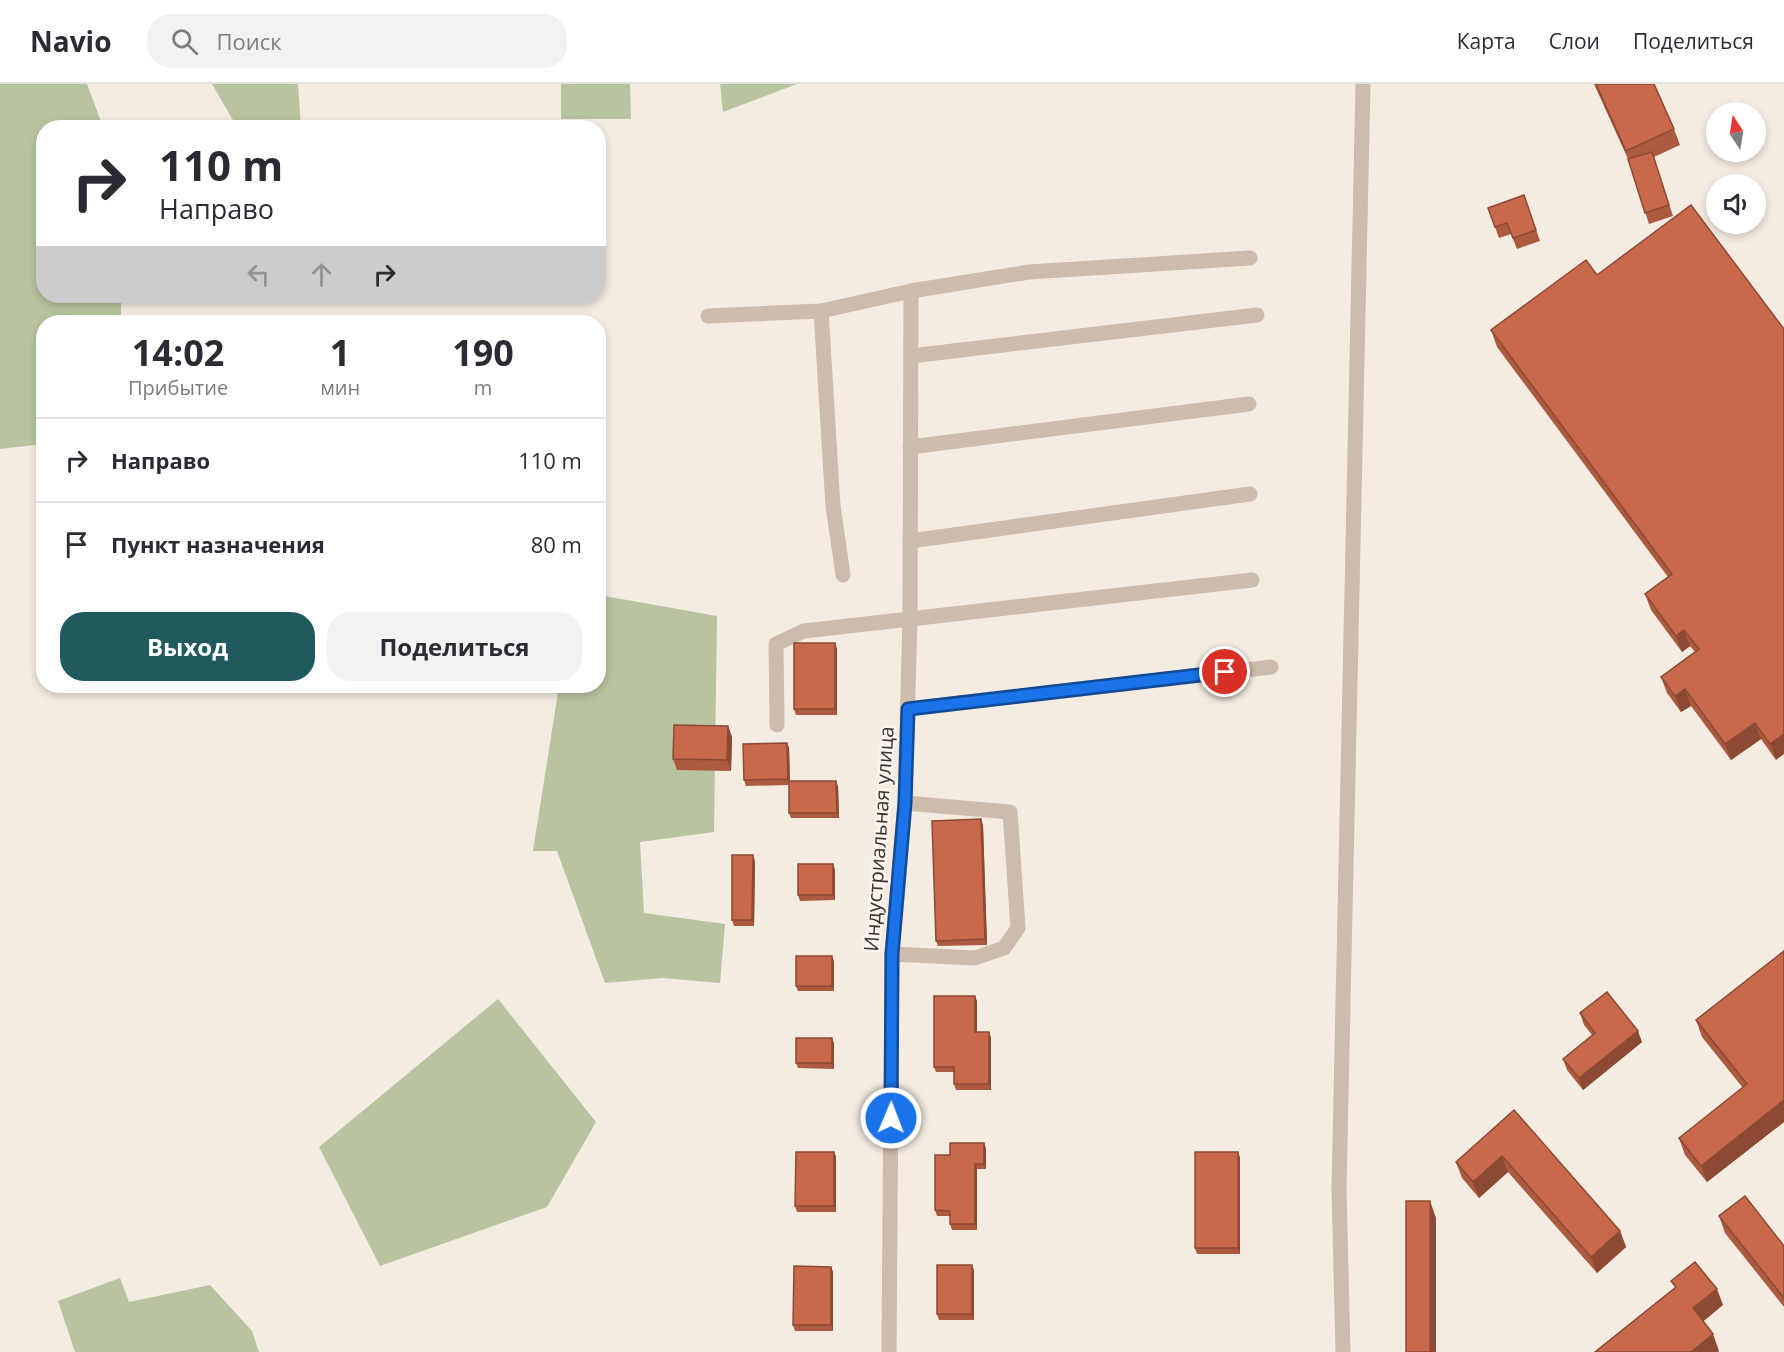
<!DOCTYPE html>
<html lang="ru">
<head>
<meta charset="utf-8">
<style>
  body { margin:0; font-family:"Open Sans",sans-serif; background:#f2f2f3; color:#2b2b33; height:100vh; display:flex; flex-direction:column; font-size:22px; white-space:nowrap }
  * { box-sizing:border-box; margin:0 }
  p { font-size:20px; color:#7c7c81 }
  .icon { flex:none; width:33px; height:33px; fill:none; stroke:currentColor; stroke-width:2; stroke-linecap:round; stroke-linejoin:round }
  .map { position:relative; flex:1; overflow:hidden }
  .panel { position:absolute; left:36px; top:231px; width:570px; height:378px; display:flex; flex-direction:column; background:#fff; border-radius:24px; box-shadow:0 3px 9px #0003 }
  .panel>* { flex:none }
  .guide { position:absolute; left:36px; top:36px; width:570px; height:183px; border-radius:24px; box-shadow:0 3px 9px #0003; background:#fff; color:#2b2b33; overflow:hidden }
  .needle { width:39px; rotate:348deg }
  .controls { position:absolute; left:1706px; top:18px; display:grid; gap:12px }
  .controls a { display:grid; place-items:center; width:60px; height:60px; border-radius:50%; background:#fff; box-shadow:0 3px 9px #0003; font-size:30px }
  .pin { position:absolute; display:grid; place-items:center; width:51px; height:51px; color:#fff; margin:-26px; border:3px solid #fff; border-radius:50%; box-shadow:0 2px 6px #0007 }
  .me { position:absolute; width:66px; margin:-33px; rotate:1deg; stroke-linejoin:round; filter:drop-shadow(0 0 4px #0008) }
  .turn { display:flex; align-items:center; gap:21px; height:126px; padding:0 24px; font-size:27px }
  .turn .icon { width:78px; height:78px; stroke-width:2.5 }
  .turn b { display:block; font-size:42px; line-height:51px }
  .lanes { display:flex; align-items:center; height:57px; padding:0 24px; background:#0003; justify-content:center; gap:30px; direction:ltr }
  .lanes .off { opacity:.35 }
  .eta { display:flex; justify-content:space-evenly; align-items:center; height:102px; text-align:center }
  .eta b { font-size:36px; font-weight:700; line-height:42px }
  .primary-button { display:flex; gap:12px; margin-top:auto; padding:12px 24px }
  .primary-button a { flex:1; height:69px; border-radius:24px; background:#1f5a5e; color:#fff; font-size:24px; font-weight:700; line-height:69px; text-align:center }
  .primary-button a+a { background:#f2f2f3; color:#2b2b33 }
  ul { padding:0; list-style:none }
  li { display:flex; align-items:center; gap:18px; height:84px; padding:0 24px; border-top:2px solid #e1e1e2 }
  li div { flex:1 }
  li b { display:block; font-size:22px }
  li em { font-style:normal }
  header { display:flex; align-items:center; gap:36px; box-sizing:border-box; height:84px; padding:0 30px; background:#fff; border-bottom:2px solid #e1e1e2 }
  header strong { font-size:28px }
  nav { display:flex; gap:33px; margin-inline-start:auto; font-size:21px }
  .search { width:420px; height:54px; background:#f2f2f3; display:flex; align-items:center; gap:15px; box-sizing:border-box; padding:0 21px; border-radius:24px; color:#7c7c81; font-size:22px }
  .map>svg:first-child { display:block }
</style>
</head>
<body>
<header>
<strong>Navio</strong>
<div class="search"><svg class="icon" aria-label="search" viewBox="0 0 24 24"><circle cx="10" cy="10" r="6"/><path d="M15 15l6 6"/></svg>Поиск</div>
<nav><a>Карта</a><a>Слои</a><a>Поделиться</a></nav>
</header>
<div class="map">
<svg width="1784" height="1268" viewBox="0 0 1784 1268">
  <rect width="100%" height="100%" fill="#f4ebe1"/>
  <!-- green -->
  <g fill="#b8c4a0">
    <polygon points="0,0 87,0 103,43 44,44 44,212 121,212 121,238 44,238 43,360 0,365"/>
    <polygon points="212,0 298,0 301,43 237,43"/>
    <polygon points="561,0 630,0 631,35 561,35"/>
    <polygon points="720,0 797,0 723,28"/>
    <polygon points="599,511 717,532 714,748 640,758 644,829 725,840 720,899 663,894 605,899 557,767 533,767 559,602 598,602"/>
    <polygon points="498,915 596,1038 547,1123 380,1182 319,1063"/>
    <polygon points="120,1194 129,1218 210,1201 252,1247 259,1268 75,1268 58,1217"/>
  </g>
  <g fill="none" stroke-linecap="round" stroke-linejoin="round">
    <!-- minor -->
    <g stroke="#cdbbac" stroke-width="15">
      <polyline points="821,227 833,422 843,491"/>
      <polyline points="708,232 821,227 911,207 1029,188 1250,174"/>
      <polyline points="911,272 1257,231"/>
      <polyline points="910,363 1249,320"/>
      <polyline points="910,457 1250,410"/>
      <polyline points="908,625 1271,583"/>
      <polyline points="777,641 776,560 804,547 1252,496"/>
      <polyline points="892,870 975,874 1004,864 1018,844 1010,728 905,719"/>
      <polyline points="889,1268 892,870 905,719 910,533 911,207"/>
      <polyline points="1343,1268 1339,1104 1363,0"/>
    </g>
  </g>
  <!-- wall -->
  <g fill="#ac5a40">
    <polygon points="1594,0 1654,0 1674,45 1680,61 1654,73 1673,132 1649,140 1628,75"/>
    <polygon points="1524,111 1540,157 1517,165 1511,150 1499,154 1488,124"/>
    <polygon points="1691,121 1776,676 1761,655 1731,676 1691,622 1681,628 1667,609 1661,593 1695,568 1690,562 1682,568 1651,526 1645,510 1668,493 1497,263 1491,246 1597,191"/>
    <polygon points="835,559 837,565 837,631 796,631 794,625"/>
    <polygon points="728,642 732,653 731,687 677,686 673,675"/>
    <polygon points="787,659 789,664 790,697 838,702 839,734 791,734 789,729 789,701 746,702 744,696"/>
    <polygon points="983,741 987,861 938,862 936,857"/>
    <polygon points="755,777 754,842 734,842 732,836"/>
    <polygon points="835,786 835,816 800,817 798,811"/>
    <polygon points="1784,867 1784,1038 1707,1098 1685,1071 1679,1054 1743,1004 1702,953 1696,936"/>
    <polygon points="832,872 834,878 834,907 798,907 796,902"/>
    <polygon points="977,917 977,948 989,948 991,954 991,1006 956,1006 954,1000 954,988 936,988 934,983"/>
    <polygon points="1580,929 1642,958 1583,1006 1567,986 1563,975 1592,951 1584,941"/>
    <polygon points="832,954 834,960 834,985 798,984 796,979"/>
    <polygon points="1514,1026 1620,1147 1626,1163 1597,1189 1508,1088 1479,1114 1462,1094 1456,1078"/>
    <polygon points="984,1059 986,1065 986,1085 977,1085 977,1146 952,1146 950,1140 950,1132 937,1132 935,1126 950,1071"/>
    <polygon points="834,1068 836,1073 836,1128 797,1128 795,1122"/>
    <polygon points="1238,1068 1240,1074 1240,1170 1197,1170 1195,1164"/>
    <polygon points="1719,1132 1784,1162 1784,1223 1725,1149"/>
    <polygon points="831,1183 833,1188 833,1247 795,1247 793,1241"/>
    <polygon points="974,1186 974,1236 939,1236 937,1230"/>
  </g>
  <!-- shaded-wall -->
  <g fill="#8c4a34">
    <polygon points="1684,546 1690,562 1682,568 1676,552"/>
    <polygon points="835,559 837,565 837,631 835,625"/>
    <polygon points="1685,605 1691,622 1681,628 1675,612"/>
    <polygon points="1755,639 1761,655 1731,676 1725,660"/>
    <polygon points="728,642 732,653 731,687 727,676"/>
    <polygon points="1784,650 1784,670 1776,676 1770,660"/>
    <polygon points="787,659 789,664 790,701 788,695"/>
    <polygon points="836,697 838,702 839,734 837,729"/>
    <polygon points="981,735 983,741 987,861 985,855"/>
    <polygon points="753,771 755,777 754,842 752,836"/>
    <polygon points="833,780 835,786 835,816 833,811"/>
    <polygon points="832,872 834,878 834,907 832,902"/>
    <polygon points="975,912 977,917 977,954 975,948"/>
    <polygon points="1638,947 1642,958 1583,1006 1579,994"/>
    <polygon points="989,948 991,954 991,1006 989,1000"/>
    <polygon points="832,954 834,960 834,985 832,979"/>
    <polygon points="1784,1016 1784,1038 1707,1098 1701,1082"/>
    <polygon points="984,1059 986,1065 986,1085 984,1080"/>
    <polygon points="834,1068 836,1073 836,1128 834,1122"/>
    <polygon points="1238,1068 1240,1074 1240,1170 1238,1164"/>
    <polygon points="1502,1072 1508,1088 1479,1114 1473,1098"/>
    <polygon points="975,1080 977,1085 977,1146 975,1140"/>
    <polygon points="1430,1117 1436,1134 1436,1268 1430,1268"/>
    <polygon points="1620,1147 1626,1163 1597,1189 1591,1173"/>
    <polygon points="972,1181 974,1186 974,1236 972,1230"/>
    <polygon points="831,1183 833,1188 833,1247 831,1241"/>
    <polygon points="1717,1205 1723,1221 1699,1241 1693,1224"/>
    <polygon points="1713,1250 1719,1267 1718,1268 1691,1268"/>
  </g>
  <!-- building -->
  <g fill="#c8694b" stroke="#8c4a34" stroke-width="1.5">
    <polygon points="1596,0 1654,0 1674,45 1626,67"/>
    <polygon points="1652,68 1669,121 1645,129 1628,75"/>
    <polygon points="1524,111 1536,146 1513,154 1507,139 1495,143 1488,124"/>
    <polygon points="1691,121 1784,245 1784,650 1770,660 1755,639 1725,660 1685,605 1675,612 1661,593 1699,565 1684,546 1676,552 1645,510 1672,490 1491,246 1586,176 1597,191"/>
    <rect x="794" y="559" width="41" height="66"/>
    <polygon points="674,641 728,642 727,676 673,675"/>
    <polygon points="787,659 788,695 744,696 743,660"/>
    <polygon points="789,697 836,697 837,729 789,729"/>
    <polygon points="981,735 985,855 936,857 932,737"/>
    <polygon points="732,771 753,771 752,836 732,836"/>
    <rect x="798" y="780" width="35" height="31"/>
    <polygon points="1784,867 1784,1016 1701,1082 1679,1054 1747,1000 1696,936"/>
    <rect x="796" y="872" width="36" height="30"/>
    <polygon points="1607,908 1638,947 1579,994 1563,975 1595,949 1580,929"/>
    <polygon points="934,912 975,912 975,948 989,948 989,1000 954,1000 954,983 934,983"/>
    <rect x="796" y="954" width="36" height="25"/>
    <polygon points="1514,1026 1620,1147 1591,1173 1502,1072 1473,1098 1456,1078"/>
    <polygon points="950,1059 984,1059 984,1080 975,1080 975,1140 950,1140 950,1127 935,1126 935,1071 950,1071"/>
    <polygon points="796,1068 834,1068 834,1122 795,1122"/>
    <rect x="1195" y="1068" width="43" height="96"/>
    <polygon points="1745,1112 1784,1162 1784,1214 1719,1132"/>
    <rect x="1406" y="1117" width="24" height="151"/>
    <polygon points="1695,1178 1717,1205 1693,1224 1713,1250 1691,1268 1595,1268 1676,1203 1671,1197"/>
    <rect x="937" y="1181" width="35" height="49"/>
    <polygon points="794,1182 831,1183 831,1241 793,1241"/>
  </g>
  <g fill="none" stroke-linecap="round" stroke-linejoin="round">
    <defs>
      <polyline id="route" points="891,1034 892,870 905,719 908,625 1225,588"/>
    </defs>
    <!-- route casing -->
    <use href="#route" stroke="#114b97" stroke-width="15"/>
    <!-- route -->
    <use href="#route" stroke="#1a73e8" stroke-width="10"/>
  </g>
  <g text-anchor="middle" stroke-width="5" stroke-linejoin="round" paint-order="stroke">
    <!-- street labels -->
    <g font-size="20" fill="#3b302b" stroke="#fbf5ee">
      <text transform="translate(879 755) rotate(-86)" y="7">Индустриальная улица</text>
    </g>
  </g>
</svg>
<div class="controls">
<a><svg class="needle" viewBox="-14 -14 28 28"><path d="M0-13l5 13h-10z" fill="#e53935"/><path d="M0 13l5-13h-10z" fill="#7c7c81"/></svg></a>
<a><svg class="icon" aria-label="sound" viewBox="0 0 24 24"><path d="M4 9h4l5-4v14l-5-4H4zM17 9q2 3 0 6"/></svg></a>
</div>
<div class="pin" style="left:1225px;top:588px;background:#d93025"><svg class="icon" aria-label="arrive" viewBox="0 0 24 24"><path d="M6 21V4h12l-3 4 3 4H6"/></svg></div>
<svg class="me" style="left:891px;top:1034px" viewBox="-20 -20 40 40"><circle r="17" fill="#1a73e8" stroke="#fff" stroke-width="3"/><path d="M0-11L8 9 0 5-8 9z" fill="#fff"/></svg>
<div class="guide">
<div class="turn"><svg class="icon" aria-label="right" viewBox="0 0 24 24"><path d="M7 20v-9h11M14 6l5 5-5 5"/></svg><div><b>110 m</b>Направо</div></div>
<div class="lanes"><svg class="icon off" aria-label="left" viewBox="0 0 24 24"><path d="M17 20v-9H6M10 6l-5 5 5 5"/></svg><svg class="icon off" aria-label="ahead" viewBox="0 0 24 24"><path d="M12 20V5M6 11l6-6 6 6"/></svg><svg class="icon" aria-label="right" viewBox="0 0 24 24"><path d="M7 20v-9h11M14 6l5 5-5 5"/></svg></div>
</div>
<section class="panel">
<div class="eta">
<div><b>14:02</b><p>Прибытие</p></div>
<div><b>1</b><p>мин</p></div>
<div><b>190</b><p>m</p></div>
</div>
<ul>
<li><svg class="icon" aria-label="right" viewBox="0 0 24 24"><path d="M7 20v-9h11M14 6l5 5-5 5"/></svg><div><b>Направо</b></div><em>110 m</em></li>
<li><svg class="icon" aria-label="arrive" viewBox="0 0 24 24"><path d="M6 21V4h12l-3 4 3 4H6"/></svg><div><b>Пункт назначения</b></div><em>80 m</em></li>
</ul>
<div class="primary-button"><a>Выход</a><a>Поделиться</a></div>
</section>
</div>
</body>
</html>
